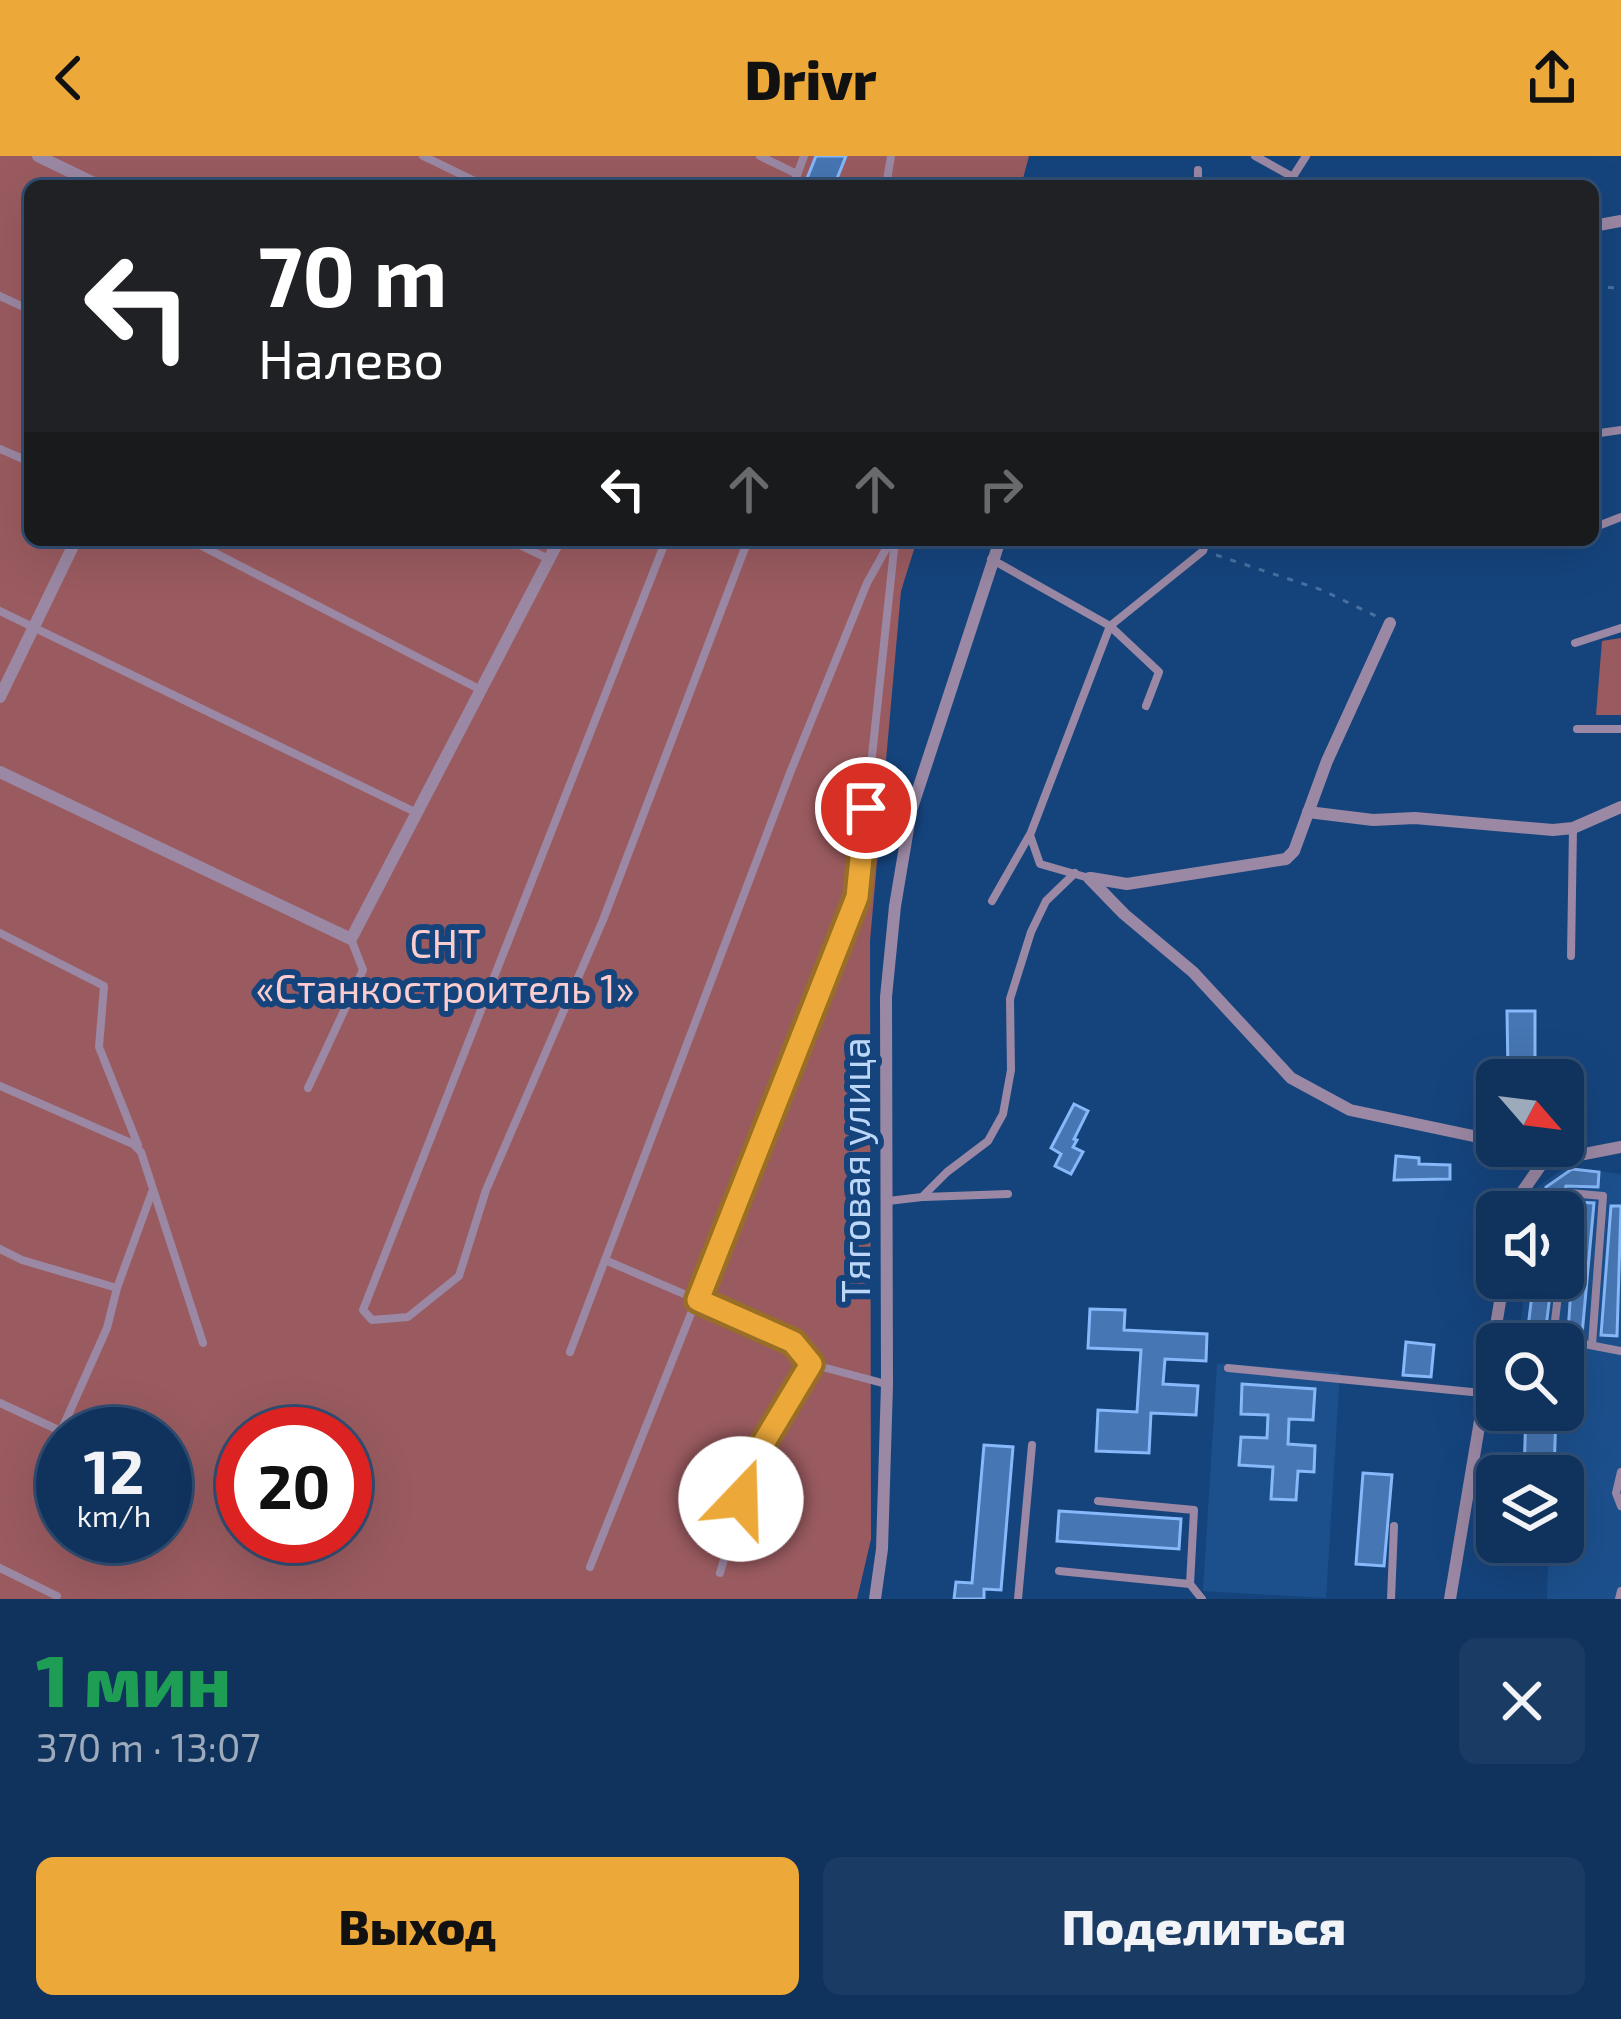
<!DOCTYPE html>
<html lang="ru">
<head>
<meta charset="utf-8">
<style>
  body { margin:0; font-family:"Exo 2",sans-serif; background:#193b64; color:#f1f3f6; height:100vh; display:flex; flex-direction:column; font-size:45px; white-space:nowrap }
  * { box-sizing:border-box; margin:0 }
  p { font-size:39px; color:#9caabc }
  .icon { flex:none; width:66px; height:66px; fill:none; stroke:currentColor; stroke-width:2; stroke-linecap:round; stroke-linejoin:round }
  .map { position:relative; height:1443px; overflow:hidden }
  .details { display:flex; flex-direction:column; background:#10335e; flex:1 }
  .details>* { flex:none }
  .top-card { position:absolute; left:24px; top:24px; width:1575px; height:366px; border-radius:18px; box-shadow:0 12px 48px #0002,0 0 0 3px #304e73; background:#202124; color:#fff; overflow:hidden }
  .needle { width:78px; rotate:118deg }
  .fabs { position:absolute; left:1476px; top:903px; display:grid; gap:24px }
  .fabs a { display:grid; place-items:center; width:108px; height:108px; border-radius:18px; background:#10335e; box-shadow:0 12px 48px #0002,0 0 0 3px #304e73; font-size:60px }
  .speed { position:absolute; left:36px; top:1251px; display:flex; gap:24px; font-size:60px; font-weight:700; text-align:center }
  .speed>* { display:grid; place-content:center; width:156px; height:156px; border-radius:50%; background:#10335e; box-shadow:0 12px 48px #0002,0 0 0 3px #304e73; line-height:1 }
  .speed small { font-size:30px; font-weight:400 }
  .speed .limit { border:18px solid #d22; background:#fff; color:#111 }
  .pin { position:absolute; display:grid; place-items:center; width:102px; height:102px; color:#fff; margin:-51px; border:6px solid #fff; border-radius:50%; box-shadow:0 3px 12px #0007 }
  .me { position:absolute; width:132px; margin:-66px; rotate:21deg; stroke-linejoin:round; filter:drop-shadow(0 0 9px #0008) }
  .turn { display:flex; align-items:center; gap:42px; height:252px; padding:0 36px; font-size:54px }
  .turn .icon { width:156px; height:156px; stroke-width:2.5 }
  .turn b { display:block; font-size:84px; line-height:102px }
  .lanes { display:flex; align-items:center; height:114px; padding:0 36px; background:#0003; justify-content:center; gap:60px; direction:ltr }
  .lanes .off { opacity:.35 }
  .round { display:grid; place-items:center; flex:none; width:126px; height:126px; border-radius:18px; background:#193b64 }
  .headline { display:flex; align-items:center; justify-content:space-between; height:204px; padding:0 36px }
  h1 { font-size:72px; font-weight:800; line-height:90px; color:#1e9e55 }
  .primary-button { display:flex; gap:24px; margin-top:auto; padding:24px 36px }
  .primary-button a { flex:1; height:138px; border-radius:18px; background:#eca93a; color:#111; font-size:48px; font-weight:800; line-height:138px; text-align:center }
  .primary-button a+a { background:#193b64; color:#f1f3f6 }
  header { display:flex; justify-content:space-between; align-items:center; height:156px; padding:0 36px; background:#eca93a; color:#111; font-size:54px; font-weight:800 }
  .map>svg:first-child { display:block }
</style>
</head>
<body>
<header><svg class="icon" aria-label="back" viewBox="0 0 24 24"><path d="M15 5l-7 7 7 7"/></svg>Drivr<svg class="icon" aria-label="share" viewBox="0 0 24 24"><path d="M12 15V3M7 8l5-5 5 5M5 13v7h14v-7"/></svg></header>
<div class="map">
<svg width="1621" height="1443" viewBox="0 0 1621 1443">
  <rect width="100%" height="100%" fill="#15447d"/>
  <!-- built -->
  <g fill="#1c508d">
    <polygon points="1566,1011 1621,1018 1621,1443 1547,1443 1549,1386 1563,1386 1563,1320 1522,1320 1524,1254 1563,1254 1563,1188 1518,1188 1526,1122 1563,1122 1563,1056 1534,1056 1537,1031"/>
    <polygon points="1217,1208 1340,1216 1326,1442 1203,1435"/>
  </g>
  <!-- green -->
  <g fill="#9a5b60" fill-rule="evenodd">
    <path d="M0 0H1029L1021 30H30V384H917L901 435 870 785 871 1383 857 1443H0ZM63 1278H165V1380H63ZM243 1278H345V1380H243Z"/>
    <polygon points="1621,482 1621,559 1596,559 1602,485"/>
  </g>
  <!-- building -->
  <g fill="#4676b3" stroke="#86b8fa" stroke-width="3">
    <polygon points="816,0 846,0 834,30 804,30"/>
    <polygon points="1507,855 1535,855 1535,919 1508,918"/>
    <polygon points="1074,948 1088,955 1074,983 1077,984 1073,991 1083,996 1071,1018 1055,1010 1061,998 1051,992"/>
    <polygon points="1396,1000 1419,1002 1419,1008 1450,1009 1450,1023 1394,1024"/>
    <polygon points="1572,1013 1599,1016 1598,1031 1566,1030 1560,1056 1543,1056 1546,1031"/>
    <polygon points="1577,1046 1594,1047 1582,1179 1568,1176"/>
    <polygon points="1611,1050 1621,1050 1617,1180 1601,1179"/>
    <polygon points="1534,1122 1552,1122 1544,1188 1526,1188"/>
    <polygon points="1090,1153 1125,1154 1124,1174 1207,1178 1206,1205 1165,1203 1163,1228 1198,1230 1196,1259 1151,1257 1149,1297 1096,1295 1098,1254 1137,1256 1141,1194 1088,1192"/>
    <polygon points="1406,1186 1434,1189 1431,1221 1403,1219"/>
    <polygon points="1242,1228 1315,1233 1313,1264 1289,1263 1288,1288 1315,1290 1314,1316 1298,1315 1296,1344 1271,1343 1273,1311 1239,1309 1241,1281 1267,1282 1268,1259 1241,1258"/>
    <polygon points="1526,1254 1556,1254 1554,1320 1524,1320"/>
    <polygon points="984,1289 1013,1291 1001,1434 984,1433 984,1443 954,1443 956,1426 972,1427"/>
    <polygon points="1363,1317 1392,1319 1384,1410 1356,1408"/>
    <polygon points="1059,1355 1181,1363 1179,1393 1057,1385"/>
  </g>
  <g fill="none" stroke-linecap="round" stroke-linejoin="round">
    <!-- path -->
    <g stroke="#4871a3" stroke-width="3" stroke-dasharray="6 9" stroke-linecap="butt">
      <polyline points="1593,131 1621,132"/>
      <polyline points="1216,399 1322,434 1380,462"/>
    </g>
    <!-- lane -->
    <g stroke="#9b88a4" stroke-width="8">
      <polyline points="423,0 485,30"/>
      <polyline points="760,0 797,18"/>
      <polyline points="1255,0 1291,20"/>
      <polyline points="1198,14 1198,30"/>
      <polyline points="793,30 804,0"/>
      <polyline points="886,30 891,0"/>
      <polyline points="1287,30 1306,0"/>
      <polyline points="0,140 30,154"/>
      <polyline points="1593,278 1621,274"/>
      <polyline points="0,293 30,306"/>
      <polyline points="1593,372 1621,361"/>
      <polyline points="190,384 481,534"/>
      <polyline points="509,384 549,403"/>
      <polyline points="666,384 363,1154 372,1164 408,1161 459,1120 486,1034 603,764 748,384"/>
      <polyline points="991,403 1110,470 1203,395 1207,384"/>
      <polyline points="0,455 417,657"/>
      <polyline points="1575,487 1621,472"/>
      <polyline points="1577,573 1621,573"/>
      <polyline points="1089,722 1040,708 1030,679 1110,470 1159,516 1146,550"/>
      <polyline points="992,745 1029,680"/>
      <polyline points="0,777 104,830 99,891 138,989"/>
      <polyline points="1571,800 1573,672"/>
      <polyline points="0,930 133,988 141,996 203,1187"/>
      <polyline points="308,932 363,814 351,783"/>
      <polyline points="924,1041 1008,1038"/>
      <polyline points="888,1045 922,1041 947,1016 988,985 1003,958 1011,914 1010,843 1031,776 1046,745 1075,717"/>
      <polyline points="0,1093 22,1104 117,1132 152,1036"/>
      <polyline points="1563,1098 1570,1037 1603,1040 1592,1189"/>
      <polyline points="605,1104 793,1185 811,1208 886,1228"/>
      <polyline points="1560,1122 1553,1182 1621,1195"/>
      <polyline points="570,1196 790,617 867,427 891,384"/>
      <polyline points="1228,1212 1482,1237"/>
      <polyline points="0,1247 67,1278"/>
      <polyline points="61,1275 107,1172 117,1132"/>
      <polyline points="1621,1316 1616,1337 1621,1350"/>
      <polyline points="1098,1345 1194,1354 1190,1428"/>
      <polyline points="590,1411 857,741 895,384"/>
      <polyline points="0,1412 57,1440"/>
      <polyline points="1059,1415 1190,1428 1202,1443"/>
      <polyline points="720,1417 752,1306 811,1208"/>
      <polyline points="1018,1443 1032,1289"/>
      <polyline points="1391,1443 1394,1370"/>
      <polyline points="1619,1443 1621,1435"/>
    </g>
    <!-- street -->
    <g stroke="#9b88a4" stroke-width="12">
      <polyline points="38,0 100,30"/>
      <polyline points="1593,70 1621,65"/>
      <polyline points="0,541 76,384"/>
      <polyline points="0,616 351,783 559,384"/>
      <polyline points="1308,656 1373,664 1415,662 1553,674 1573,672 1621,651"/>
      <polyline points="1089,722 1124,758 1193,816 1291,922 1350,954 1497,985"/>
      <polyline points="1091,722 1127,728 1286,703 1294,695 1327,605 1390,467"/>
      <polyline points="1520,990 1543,1006"/>
      <polyline points="1516,1056 1520,1039 1543,1006 1621,991"/>
      <polyline points="875,1443 882,1393 887,1229 886,841 895,750 911,655 1000,384"/>
      <polyline points="1450,1443 1504,1122"/>
    </g>
  </g>
  <g fill="none" stroke-linecap="round" stroke-linejoin="round">
    <defs>
      <polyline id="route" points="741,1343 752,1306 811,1208 793,1186 698,1144 857,741 866,652"/>
    </defs>
    <!-- route casing -->
    <use href="#route" stroke="#996e26" stroke-width="30"/>
    <!-- route -->
    <use href="#route" stroke="#eca93a" stroke-width="21"/>
  </g>
  <g text-anchor="middle" stroke-width="12" stroke-linejoin="round" paint-order="stroke">
    <!-- park labels -->
    <g font-size="39" fill="#fcccce" stroke="#15447d">
      <text x="445" y="802">СНТ<tspan x="445" dy="45">«Станкостроитель 1»</tspan></text>
    </g>
    <!-- street labels -->
    <g font-size="39" fill="#bdd7f9" stroke="#15447d">
      <text transform="translate(856 1014) rotate(-90)" y="14">Тяговая улица</text>
    </g>
  </g>
</svg>
<div class="fabs">
<a><svg class="needle" viewBox="-14 -14 28 28"><path d="M0-13l5 13h-10z" fill="#e53935"/><path d="M0 13l5-13h-10z" fill="#9caabc"/></svg></a>
<a><svg class="icon" aria-label="sound" viewBox="0 0 24 24"><path d="M4 9h4l5-4v14l-5-4H4zM17 9q2 3 0 6"/></svg></a>
<a><svg class="icon" aria-label="search" viewBox="0 0 24 24"><circle cx="10" cy="10" r="6"/><path d="M15 15l6 6"/></svg></a>
<a><svg class="icon" aria-label="layers" viewBox="0 0 24 24"><path d="M12 4l9 5-9 5-9-5zM3 14l9 5 9-5"/></svg></a>
</div>
<div class="speed"><div>12<small>km/h</small></div><div class="limit">20</div></div>
<div class="pin" style="left:866px;top:652px;background:#d93025"><svg class="icon" aria-label="arrive" viewBox="0 0 24 24"><path d="M6 21V4h12l-3 4 3 4H6"/></svg></div>
<svg class="me" style="left:741px;top:1343px" viewBox="-20 -20 40 40"><circle r="19" fill="#fff"/><path d="M0-13L10 11 0 6-10 11z" fill="#eca93a"/></svg>
<div class="top-card">
<div class="turn"><svg class="icon" aria-label="left" viewBox="0 0 24 24"><path d="M17 20v-9H6M10 6l-5 5 5 5"/></svg><div><b>70 m</b>Налево</div></div>
<div class="lanes"><svg class="icon" aria-label="left" viewBox="0 0 24 24"><path d="M17 20v-9H6M10 6l-5 5 5 5"/></svg><svg class="icon off" aria-label="ahead" viewBox="0 0 24 24"><path d="M12 20V5M6 11l6-6 6 6"/></svg><svg class="icon off" aria-label="ahead" viewBox="0 0 24 24"><path d="M12 20V5M6 11l6-6 6 6"/></svg><svg class="icon off" aria-label="right" viewBox="0 0 24 24"><path d="M7 20v-9h11M14 6l5 5-5 5"/></svg></div>
</div>
</div>
<section class="details">
<div class="headline"><div><h1>1 мин</h1><p>370 m · 13:07</p></div><a class="round"><svg class="icon" aria-label="close" viewBox="0 0 24 24"><path d="M6 6l12 12M18 6L6 18"/></svg></a></div>
<div class="primary-button"><a>Выход</a><a>Поделиться</a></div>
</section>
</body>
</html>
